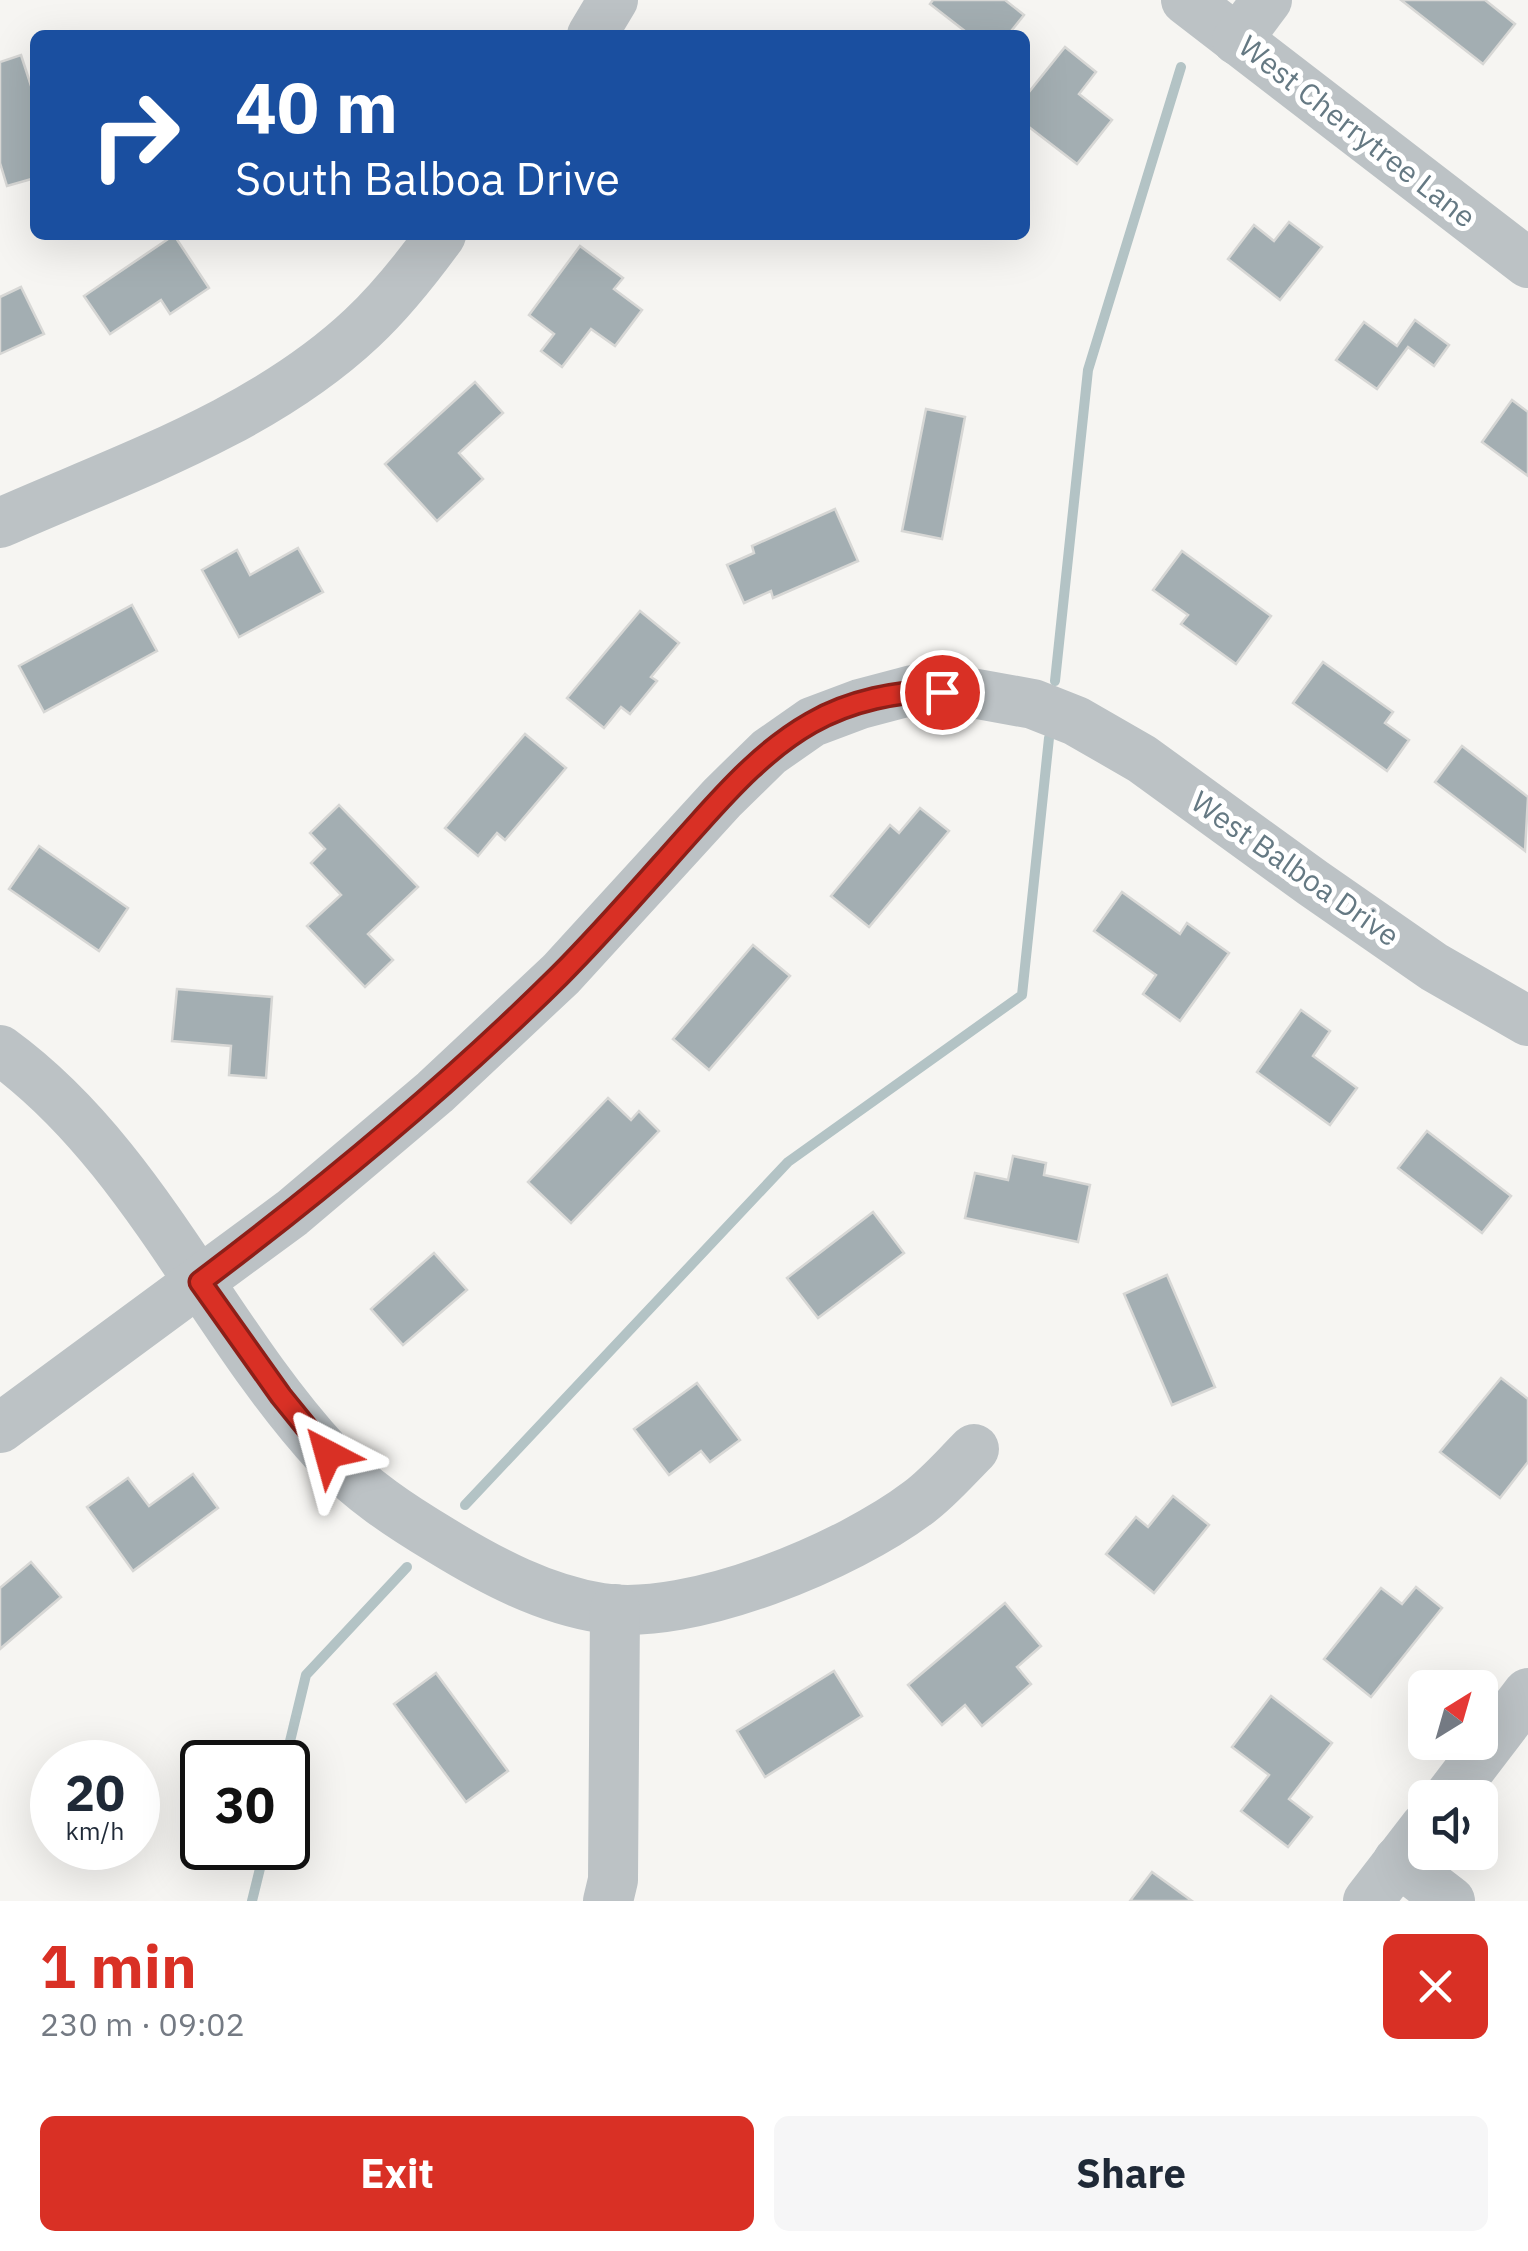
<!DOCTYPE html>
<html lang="en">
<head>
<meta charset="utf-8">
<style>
  body { margin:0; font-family:"IBM Plex Sans",sans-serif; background:#f6f6f7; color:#1f2937; height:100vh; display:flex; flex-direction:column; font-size:38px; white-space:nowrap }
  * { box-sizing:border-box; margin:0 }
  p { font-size:32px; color:#747a83 }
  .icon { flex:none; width:55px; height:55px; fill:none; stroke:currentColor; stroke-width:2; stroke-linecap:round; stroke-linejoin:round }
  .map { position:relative; height:1901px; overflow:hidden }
  .drawer { display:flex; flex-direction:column; background:#fff; flex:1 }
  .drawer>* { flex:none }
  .top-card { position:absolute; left:30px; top:30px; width:1000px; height:210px; border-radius:15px; box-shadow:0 10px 40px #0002; background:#1a4fa0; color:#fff; overflow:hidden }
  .needle { width:65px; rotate:37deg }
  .tools { position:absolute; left:1408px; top:1670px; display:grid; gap:20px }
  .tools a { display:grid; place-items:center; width:90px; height:90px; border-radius:15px; background:#fff; box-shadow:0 10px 40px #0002; font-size:50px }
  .speed { position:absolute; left:30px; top:1740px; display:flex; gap:20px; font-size:50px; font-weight:700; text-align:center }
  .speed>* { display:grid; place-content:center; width:130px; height:130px; border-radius:50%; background:#fff; box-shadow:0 10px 40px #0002; line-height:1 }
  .speed small { font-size:25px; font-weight:400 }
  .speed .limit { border:5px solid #111; border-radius:15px; background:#fff; color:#111 }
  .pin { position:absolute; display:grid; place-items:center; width:85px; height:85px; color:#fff; margin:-42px; border:5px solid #fff; border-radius:50%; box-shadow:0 2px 10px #0007 }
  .me { position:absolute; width:110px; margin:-55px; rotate:321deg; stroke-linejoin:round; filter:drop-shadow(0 0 8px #0008) }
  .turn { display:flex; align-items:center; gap:35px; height:210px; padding:0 40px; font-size:45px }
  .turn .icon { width:130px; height:130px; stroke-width:2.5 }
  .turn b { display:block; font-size:70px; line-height:85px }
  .round { display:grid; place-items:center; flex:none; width:105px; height:105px; border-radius:15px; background:#f6f6f7 }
  .summary { display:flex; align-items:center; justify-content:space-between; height:170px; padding:0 40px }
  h1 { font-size:60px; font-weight:700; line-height:75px; color:#d93025 }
  .primary-button { display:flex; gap:20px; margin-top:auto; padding:20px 40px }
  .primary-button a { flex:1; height:115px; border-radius:15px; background:#d93025; color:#fff; font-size:40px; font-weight:700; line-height:115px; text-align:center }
  .primary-button a+a { background:#f6f6f7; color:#1f2937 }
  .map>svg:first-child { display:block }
</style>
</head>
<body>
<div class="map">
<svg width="1528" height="1901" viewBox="0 0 1528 1901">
  <rect width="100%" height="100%" fill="#f6f5f2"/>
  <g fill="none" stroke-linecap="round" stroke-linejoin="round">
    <!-- stream -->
    <g stroke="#b3c3c5" stroke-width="10">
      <polyline points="1055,681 1088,370 1181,67"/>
      <polyline points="465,1505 788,1162 1022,995 1049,738"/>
      <polyline points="285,1762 306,1675 407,1567"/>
      <polyline points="252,1901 265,1848"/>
    </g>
  </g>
  <!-- building -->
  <g fill="#a3aeb2" stroke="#d7d7d5" stroke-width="2.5">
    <polygon points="933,0 1005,0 1024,15 1008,35 970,35 930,4"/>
    <polygon points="1401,0 1485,0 1515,24 1483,64"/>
    <polygon points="1065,47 1096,72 1079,94 1112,120 1077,164 1025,124 1025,97"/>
    <polygon points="21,55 35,98 35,178 7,186 0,163 0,62"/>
    <polygon points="1289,222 1322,247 1280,300 1228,259 1254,225 1274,241"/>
    <polygon points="174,235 209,288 170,314 161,300 110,334 84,296"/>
    <polygon points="580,246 623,278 614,289 642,310 615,346 591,329 562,367 541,351 554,334 529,315"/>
    <polygon points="21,287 44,334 0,354 0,297"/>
    <polygon points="1415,320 1449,345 1434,366 1408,347 1377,389 1336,360 1364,322 1397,346"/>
    <polygon points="475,382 503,413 459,453 483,479 437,521 385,464"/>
    <polygon points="1512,400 1528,412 1528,476 1482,442"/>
    <polygon points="926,409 965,417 942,539 902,531"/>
    <polygon points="835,509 858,561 773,598 771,591 744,603 727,565 754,553 752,546"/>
    <polygon points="298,548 323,592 239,637 202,570 237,550 250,575"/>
    <polygon points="1182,551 1271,616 1236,664 1181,624 1188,615 1153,590"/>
    <polygon points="132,605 157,651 44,712 19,666"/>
    <polygon points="640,611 679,643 651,677 657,681 630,714 621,707 604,728 567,698"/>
    <polygon points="1323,662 1393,712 1385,723 1409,740 1387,771 1293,703"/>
    <polygon points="525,734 566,768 505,840 497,833 478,856 445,828"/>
    <polygon points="1462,746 1528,797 1525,851 1435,782"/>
    <polygon points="339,805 418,887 368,934 393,960 365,987 307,926 341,895 311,863 325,849 310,833"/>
    <polygon points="920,808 949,831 869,927 831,896 890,825 899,833"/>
    <polygon points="39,846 128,908 99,951 9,889"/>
    <polygon points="1122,892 1180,934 1187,923 1229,953 1180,1021 1143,994 1156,975 1094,931"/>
    <polygon points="753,945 790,976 709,1070 673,1039"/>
    <polygon points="177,989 272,997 266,1078 229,1075 231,1046 172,1041"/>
    <polygon points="1301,1010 1330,1031 1313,1056 1357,1088 1330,1125 1257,1072"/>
    <polygon points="608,1098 631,1120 639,1111 659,1131 571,1223 528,1182"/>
    <polygon points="1427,1131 1511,1196 1482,1233 1398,1168"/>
    <polygon points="1013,1156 1046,1163 1044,1175 1090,1185 1078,1242 965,1218 975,1173 1008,1180"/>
    <polygon points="873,1212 904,1253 818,1318 787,1278"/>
    <polygon points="434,1253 467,1290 403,1345 371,1309"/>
    <polygon points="1167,1275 1215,1387 1172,1405 1124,1294"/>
    <polygon points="1501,1378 1528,1399 1528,1462 1500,1498 1440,1452"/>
    <polygon points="697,1383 740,1440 710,1462 701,1451 669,1475 634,1429"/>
    <polygon points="193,1474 218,1508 133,1571 87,1507 128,1478 149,1506"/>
    <polygon points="1173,1496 1209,1525 1154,1593 1106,1554 1136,1517 1148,1527"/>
    <polygon points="31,1562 61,1597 0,1649 0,1588"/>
    <polygon points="1416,1587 1442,1608 1371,1697 1324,1659 1381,1588 1402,1604"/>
    <polygon points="1005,1603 1041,1646 1017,1667 1031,1684 982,1726 965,1705 942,1725 908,1685"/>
    <polygon points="834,1671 862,1716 765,1777 737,1731"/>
    <polygon points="436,1673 508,1771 466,1802 394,1704"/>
    <polygon points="1271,1696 1332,1743 1289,1799 1312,1817 1288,1847 1241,1811 1269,1775 1232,1747"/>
    <polygon points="1152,1872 1192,1901 1130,1901"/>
  </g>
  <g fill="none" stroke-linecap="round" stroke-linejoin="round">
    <!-- minor -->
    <g stroke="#bcc2c5" stroke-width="50">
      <polyline points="1186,0 1528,263"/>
      <polyline points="592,35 613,0"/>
      <polyline points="1237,40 1267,0"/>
      <path d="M0 523C124 468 262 422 362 328 392 300 417 268 441 235"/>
      <path d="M0 1050C143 1154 210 1327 328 1455 361 1490 400 1516 442 1541 491 1571 544 1599 601 1608 691 1622 848 1556 919 1502 939 1487 956 1467 974 1449"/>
      <polyline points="0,1428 292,1213 435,1092 561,974 722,798 769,752 812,722 860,704 913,690 972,693 1033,704 1076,721 1142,759 1313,883 1434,967 1528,1021"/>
      <polyline points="1448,1798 1528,1693"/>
      <polyline points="1398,1861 1450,1901"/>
      <polyline points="608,1901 613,1880 615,1609"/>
      <polyline points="1368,1901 1425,1827"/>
    </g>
  </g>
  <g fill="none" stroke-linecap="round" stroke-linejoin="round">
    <defs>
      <path id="route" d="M328 1454 281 1396 200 1282C326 1187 447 1087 559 976 607 928 652 875 698 824 731 787 767 748 811 723 849 701 899 690 942 692"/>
    </defs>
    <!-- route casing -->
    <use href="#route" stroke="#8d1f18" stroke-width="25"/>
    <!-- route -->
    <use href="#route" stroke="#d93025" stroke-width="18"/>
  </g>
  <g text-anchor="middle" stroke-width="10" stroke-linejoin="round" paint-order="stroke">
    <!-- street labels -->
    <g font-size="30" fill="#657983" stroke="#fff">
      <text transform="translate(1357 132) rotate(38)" y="10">West Cherrytree Lane</text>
      <text transform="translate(1295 869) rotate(35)" y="10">West Balboa Drive</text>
    </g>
  </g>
</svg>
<div class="tools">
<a><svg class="needle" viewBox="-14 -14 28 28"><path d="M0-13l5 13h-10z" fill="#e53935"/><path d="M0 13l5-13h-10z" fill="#747a83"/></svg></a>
<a><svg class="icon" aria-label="sound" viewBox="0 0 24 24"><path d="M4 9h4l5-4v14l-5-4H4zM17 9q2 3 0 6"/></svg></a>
</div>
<div class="speed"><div>20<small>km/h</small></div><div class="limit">30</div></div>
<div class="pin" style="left:942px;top:692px;background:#d93025"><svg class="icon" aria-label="arrive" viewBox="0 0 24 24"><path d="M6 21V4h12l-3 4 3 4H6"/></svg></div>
<svg class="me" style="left:328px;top:1454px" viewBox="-20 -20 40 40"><path d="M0-17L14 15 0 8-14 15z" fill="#d93025" stroke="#fff" stroke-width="4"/></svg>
<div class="top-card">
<div class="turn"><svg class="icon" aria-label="right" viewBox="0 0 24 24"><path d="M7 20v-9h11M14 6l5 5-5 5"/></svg><div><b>40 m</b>South Balboa Drive</div></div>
</div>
</div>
<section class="drawer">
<div class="summary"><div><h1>1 min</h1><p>230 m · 09:02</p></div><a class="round" style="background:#d93025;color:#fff"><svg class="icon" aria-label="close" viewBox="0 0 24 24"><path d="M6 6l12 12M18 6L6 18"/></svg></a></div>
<div class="primary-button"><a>Exit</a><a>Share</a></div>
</section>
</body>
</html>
